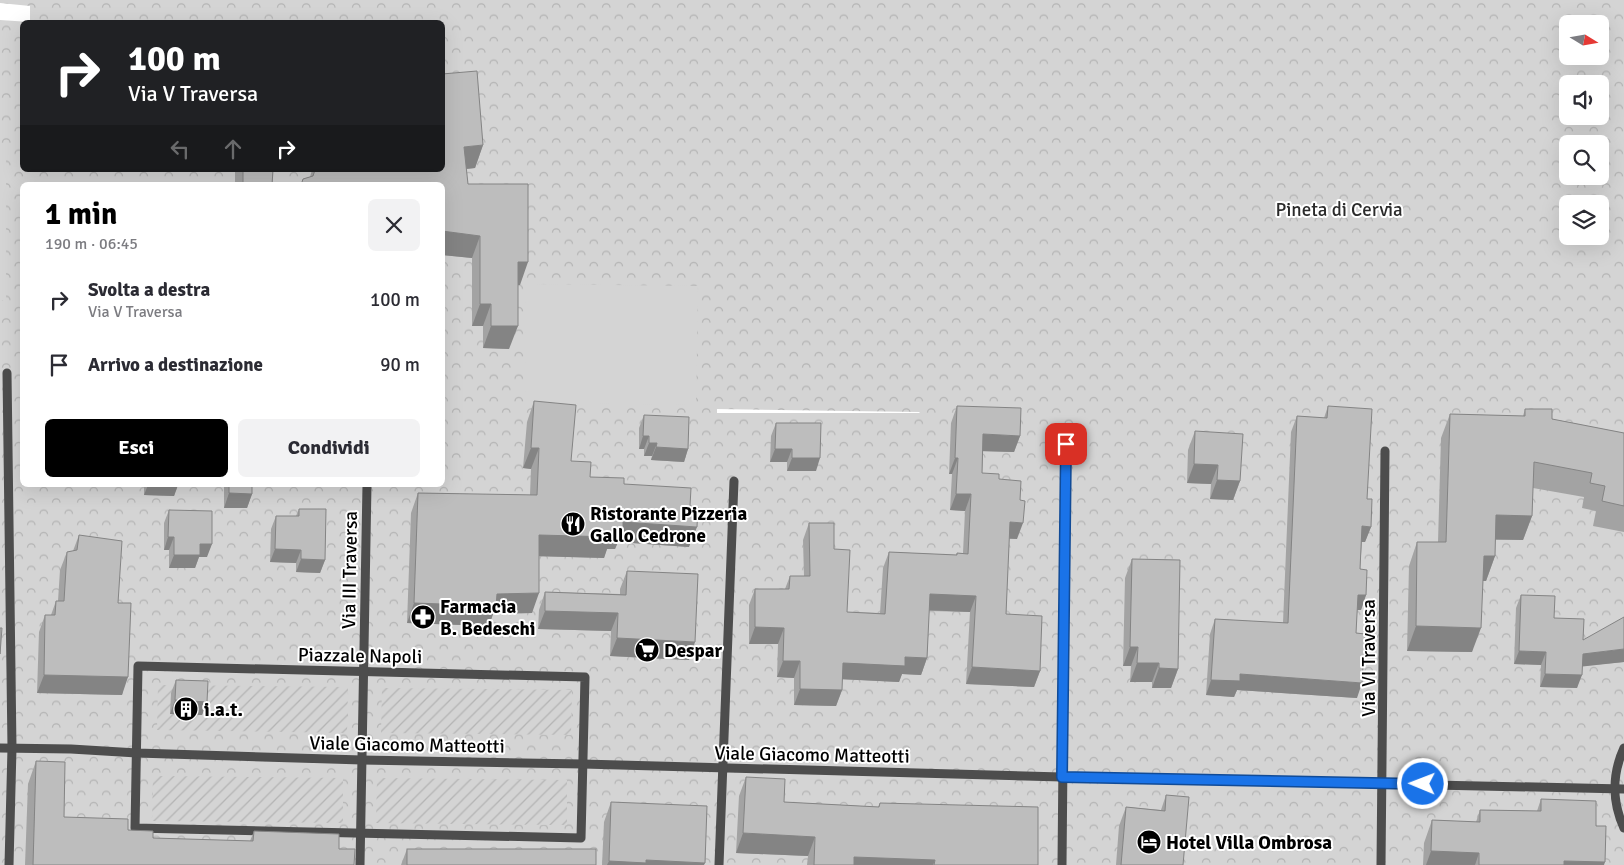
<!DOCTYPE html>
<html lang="it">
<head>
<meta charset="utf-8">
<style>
  body { margin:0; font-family:Signika,sans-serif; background:#f2f2f3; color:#2b2b33; height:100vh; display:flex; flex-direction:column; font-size:19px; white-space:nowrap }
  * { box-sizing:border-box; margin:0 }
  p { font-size:16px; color:#7c7c81 }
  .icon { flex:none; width:28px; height:28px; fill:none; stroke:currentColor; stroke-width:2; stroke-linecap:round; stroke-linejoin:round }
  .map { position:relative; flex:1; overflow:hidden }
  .details { position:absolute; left:20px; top:182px; width:425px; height:305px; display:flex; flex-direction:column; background:#fff; border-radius:8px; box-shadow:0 5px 20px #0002 }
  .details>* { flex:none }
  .banner { position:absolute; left:20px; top:20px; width:425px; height:152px; border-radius:8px; box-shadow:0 5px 20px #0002; background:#202124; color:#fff; overflow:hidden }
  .needle { width:32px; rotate:101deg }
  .buttons { position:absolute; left:1559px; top:15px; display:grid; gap:10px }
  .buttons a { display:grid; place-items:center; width:50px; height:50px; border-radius:8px; background:#fff; box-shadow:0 5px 20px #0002; font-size:25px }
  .pin { position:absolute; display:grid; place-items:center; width:42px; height:42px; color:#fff; margin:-21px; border-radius:10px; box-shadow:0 2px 8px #0006 }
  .me { position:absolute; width:55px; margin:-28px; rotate:271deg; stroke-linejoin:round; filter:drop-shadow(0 0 4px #0008) }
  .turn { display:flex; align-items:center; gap:18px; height:105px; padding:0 25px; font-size:22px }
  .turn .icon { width:65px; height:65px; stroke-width:2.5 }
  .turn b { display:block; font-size:35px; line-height:42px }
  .lanes { display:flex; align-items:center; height:48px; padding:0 25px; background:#0003; justify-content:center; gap:25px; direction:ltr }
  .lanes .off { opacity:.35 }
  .round { display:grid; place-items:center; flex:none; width:52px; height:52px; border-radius:8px; background:#f2f2f3 }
  .overview { display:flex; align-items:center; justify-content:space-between; height:85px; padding:0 25px }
  h1 { font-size:30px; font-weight:700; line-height:38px; color:#000 }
  .cta { display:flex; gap:10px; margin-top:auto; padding:10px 25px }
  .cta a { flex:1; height:58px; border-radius:8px; background:#000; color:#fff; font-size:20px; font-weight:700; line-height:58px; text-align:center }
  .cta a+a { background:#f2f2f3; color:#2b2b33 }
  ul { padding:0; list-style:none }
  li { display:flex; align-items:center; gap:15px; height:65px; padding:0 25px }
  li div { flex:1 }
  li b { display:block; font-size:19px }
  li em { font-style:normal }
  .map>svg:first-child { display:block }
</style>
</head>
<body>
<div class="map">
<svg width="1624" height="865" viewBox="0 0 1624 865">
  <defs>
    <pattern id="forest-crowns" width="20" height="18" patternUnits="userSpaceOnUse" patternTransform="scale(1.25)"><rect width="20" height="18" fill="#d4d4d4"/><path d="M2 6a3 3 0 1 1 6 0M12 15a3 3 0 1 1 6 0" fill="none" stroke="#b4b4b4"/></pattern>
    <pattern id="garden-furrows" width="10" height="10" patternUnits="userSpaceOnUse" patternTransform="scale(1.25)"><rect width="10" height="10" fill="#d4d4d4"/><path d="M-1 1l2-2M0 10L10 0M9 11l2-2" fill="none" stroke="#b4b4b4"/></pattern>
  </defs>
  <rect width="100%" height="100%" fill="#fff"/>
  <!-- forest -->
  <path fill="url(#forest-crowns)" fill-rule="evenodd" d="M0 0H1624V865H0V20L30 22V6L0 3ZM22 22H442V170H22ZM1568 24H1600V56H1568ZM1568 84H1600V116H1568ZM1568 144H1600V176H1568ZM22 185H442V485H22ZM1568 204H1600V236H1568ZM717 409 919 412 920 413H717Z"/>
  <!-- garden -->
  <g fill="url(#garden-furrows)">
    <polygon points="158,685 348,687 347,733 157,730"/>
    <polygon points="382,688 572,690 571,735 381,733"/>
    <polygon points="153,776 343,778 343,823 152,821"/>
    <polygon points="377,778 567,780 567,825 376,823"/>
  </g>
  <!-- pitch -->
  <g fill="#d4d4d4">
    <rect x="0" y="147" width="6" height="153"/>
    <polygon points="526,284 698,286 696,405 525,403"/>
  </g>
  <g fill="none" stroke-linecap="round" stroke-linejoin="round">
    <!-- minor -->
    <g stroke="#4d4d4d" stroke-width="9">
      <polyline points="7,373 12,748 9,865"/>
      <polygon points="138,666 585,677 581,838 135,828"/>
      <polyline points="0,748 71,749 137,753 362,760 583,764 1062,777 1624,789"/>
      <path d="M1624 748C1612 774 1612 802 1624 828"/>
      <polyline points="360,865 367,485"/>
      <polyline points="719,865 734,481"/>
      <polyline points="1062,865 1066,444"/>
      <polyline points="1381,865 1385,451"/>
    </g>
  </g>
  <!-- wall -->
  <g fill="#a3a3a3">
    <polygon points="483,145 475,168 466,169 468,184 520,285 518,285 509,349 483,348 483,326 472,326 472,258 442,255 442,185 310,177 312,170 442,170"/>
    <polygon points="235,170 273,170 272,185 235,185"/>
    <polygon points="534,401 571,461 590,477 624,484 690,506 689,547 618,542 615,549 607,549 604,558 539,556 532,613 493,614 489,626 407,623 411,513 418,493 530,495 531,469 523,468 527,422"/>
    <polygon points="957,406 1020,436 1014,452 983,451 982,473 999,479 1017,539 1009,539 1006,614 1040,671 1034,687 966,684 970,612 929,611 927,658 921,675 902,674 899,682 842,679 842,690 836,706 794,705 794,678 777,677 778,644 749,644 749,605 755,589 785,589 790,576 804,576 803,540 809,523 834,549 847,612 880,613 883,568 889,552 956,555 957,553 963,553 965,511 950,510 952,474 949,474 951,423"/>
    <polygon points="1328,406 1367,499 1371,527 1365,542 1362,542 1360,569 1366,595 1361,610 1357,610 1356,633 1357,698 1237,690 1234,697 1206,695 1210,634 1215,619 1283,623 1291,432 1297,416 1324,418"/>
    <polygon points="1525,409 1552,419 1624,433 1624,532 1593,526 1596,511 1582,508 1584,497 1533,488 1532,516 1523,540 1495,540 1495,556 1486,581 1483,581 1472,652 1407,651 1409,566 1417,542 1438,542 1441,438 1450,414 1523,416"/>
    <polygon points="644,415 688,449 684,462 651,460 652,456 644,456 644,449 639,449 639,428"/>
    <polygon points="776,423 816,471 787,471 787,462 770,462 771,436"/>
    <polygon points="1195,431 1240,481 1233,500 1210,499 1211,484 1187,483 1188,450"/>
    <polygon points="144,485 178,485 174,496 144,495"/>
    <polygon points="224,485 252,485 252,494 247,508 224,508"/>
    <polygon points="299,509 325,560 320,573 296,572 296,563 270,562 271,529 276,516 296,516"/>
    <polygon points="169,510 207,557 199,557 195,568 169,568 169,550 164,550 164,523"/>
    <polygon points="79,535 118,603 122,695 37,693 39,632 45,615 51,615 56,601 58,601 60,570 67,552 73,551"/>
    <polygon points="1132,559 1178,669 1171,688 1152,688 1152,682 1130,682 1131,666 1123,666 1125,578"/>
    <polygon points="627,571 689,660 610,656 611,631 538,629 539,610 545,592 620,594 620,589"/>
    <polygon points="1521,595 1583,640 1624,662 1582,666 1577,688 1540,687 1541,665 1514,664 1516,608"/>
    <polygon points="176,680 207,702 202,715 170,714 171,693"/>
    <polygon points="36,761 64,817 128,830 153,838 250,841 254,831 339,849 354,865 25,865 28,784"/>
    <polygon points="746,777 784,802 878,807 880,803 1038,865 807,865 808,856 736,853 739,796"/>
    <polygon points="1166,795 1183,865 1116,865 1119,826 1126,807 1161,810"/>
    <polygon points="1541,799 1596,826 1604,865 1423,865 1424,843 1432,820 1476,822 1480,810 1537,811"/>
    <polygon points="611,802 704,865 602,865 604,822"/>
    <polygon points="407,849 596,865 401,865"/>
  </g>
  <!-- shaded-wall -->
  <g fill="#848484">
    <polygon points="483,145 475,168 456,170 464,147"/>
    <polygon points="442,231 480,236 472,258 442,255"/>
    <polygon points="518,262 528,262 520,285 509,285"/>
    <polygon points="480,304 491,304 483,326 472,326"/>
    <polygon points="491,326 518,326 509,349 483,348"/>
    <polygon points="983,434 1020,436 1014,452 977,451"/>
    <polygon points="643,436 649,436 644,449 639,449"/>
    <polygon points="649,443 657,443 652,456 644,456"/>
    <polygon points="656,447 688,449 684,462 651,460"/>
    <polygon points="531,448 539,448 531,469 523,468"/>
    <polygon points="775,449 792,449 787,462 770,462"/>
    <polygon points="792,458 820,458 816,471 787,471"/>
    <polygon points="955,458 958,458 952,474 949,474"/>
    <polygon points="1194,464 1218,465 1211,484 1187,483"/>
    <polygon points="1217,480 1240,481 1233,500 1210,499"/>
    <polygon points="148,485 178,485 174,496 144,495"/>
    <polygon points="229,493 252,494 247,508 224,508"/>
    <polygon points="956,494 971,494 965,511 950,510"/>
    <polygon points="1496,515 1532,516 1523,540 1487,539"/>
    <polygon points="623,522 697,527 689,547 618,542 615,549 607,549 604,558 531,556 539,535 612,529"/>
    <polygon points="1010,522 1023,523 1017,539 1004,538"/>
    <polygon points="1362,526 1371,527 1365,542 1357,542"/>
    <polygon points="168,537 174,537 169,550 164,550"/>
    <polygon points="200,544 212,544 207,557 199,557 195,568 169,568 174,555"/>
    <polygon points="275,549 301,550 296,563 270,562"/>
    <polygon points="1484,556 1495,556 1486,581 1475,581"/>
    <polygon points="301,559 325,560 320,573 296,572"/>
    <polygon points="539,593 532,613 493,614 489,626 407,623 414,603 497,594"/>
    <polygon points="930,594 976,596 970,612 924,610"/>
    <polygon points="1358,595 1366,595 1361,610 1353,610"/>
    <polygon points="545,611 618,613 611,631 538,629"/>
    <polygon points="1416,626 1481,628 1472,652 1407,651"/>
    <polygon points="755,627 784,628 778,644 749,644"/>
    <polygon points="617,638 695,642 689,660 610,656"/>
    <polygon points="1130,647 1138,647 1131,666 1123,666"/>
    <polygon points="1624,649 1624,662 1578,667 1583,654"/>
    <polygon points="1519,651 1546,652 1541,665 1514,664"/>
    <polygon points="905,657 927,658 921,675 902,674 899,682 837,679 843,663"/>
    <polygon points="783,661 800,661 794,678 777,677"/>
    <polygon points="1137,663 1159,663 1152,682 1130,682"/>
    <polygon points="972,667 1040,671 1034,687 966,684"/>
    <polygon points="1159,668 1178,669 1171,688 1152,688"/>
    <polygon points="1240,674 1362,683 1357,698 1237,690 1234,697 1206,695 1211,680"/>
    <polygon points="1545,674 1582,675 1577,688 1540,687"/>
    <polygon points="44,675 128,677 122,695 37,693"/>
    <polygon points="800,689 842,690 836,706 794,705"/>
    <polygon points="175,700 207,702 202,715 170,714"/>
    <polygon points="743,833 815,837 808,856 736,853"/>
    <polygon points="1431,851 1479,853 1475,865 1426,865"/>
    <polygon points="854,857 935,860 933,865 851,865"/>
    <polygon points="646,860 705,863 704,865 607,865 609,861"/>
    <polygon points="1564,861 1605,862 1604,865 1563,865"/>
  </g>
  <!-- building -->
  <g fill="#bdbdbd" stroke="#848484">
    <polygon points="477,71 483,145 464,147 468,184 528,184 528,262 518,262 518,326 491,326 491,304 480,304 480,236 442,231 442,185 301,185 303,179 313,176 315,170 442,170 442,74"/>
    <polygon points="243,170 273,170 272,185 243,185"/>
    <polygon points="534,401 576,405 571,461 591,462 590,477 624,478 624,484 691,488 690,506 698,507 697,527 623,522 623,529 612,529 612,537 539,535 539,593 497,594 496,606 414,603 418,493 537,495 539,448 531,448"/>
    <polygon points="957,406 1021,408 1020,436 983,434 982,473 999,474 999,479 1021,481 1020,500 1025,501 1023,523 1010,522 1006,614 1042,616 1040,671 972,667 976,596 930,594 927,658 905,657 905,666 843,663 842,690 800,689 800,661 783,661 784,628 755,627 755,589 789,589 790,576 810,576 809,523 834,523 834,549 850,550 847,612 885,614 889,552 957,555 957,553 968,554 971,494 956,494 958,458 955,458"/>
    <polygon points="1328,406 1372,409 1367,499 1372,499 1371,527 1362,526 1360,569 1367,570 1366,595 1358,595 1356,633 1365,634 1362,683 1240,674 1240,681 1211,680 1215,619 1288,623 1297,416 1327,418"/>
    <polygon points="1525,409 1552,409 1552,419 1624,433 1624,506 1602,501 1605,486 1590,483 1592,473 1534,462 1532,516 1496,515 1495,556 1484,556 1481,628 1416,626 1417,542 1446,542 1450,414 1525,416"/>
    <polygon points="644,415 689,417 688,449 656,447 657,443 649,443 649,436 643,436"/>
    <polygon points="776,423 821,423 820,458 792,458 792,449 775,449"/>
    <polygon points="1195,431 1243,434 1240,481 1217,480 1218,465 1194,464"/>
    <polygon points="229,485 252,485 252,494 229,493"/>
    <polygon points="299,509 326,509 325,560 301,559 301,550 275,549 276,516 299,516"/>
    <polygon points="169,510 212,511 212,544 200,544 200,555 174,555 174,537 168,537"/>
    <polygon points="79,535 122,541 118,603 131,603 128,677 44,675 45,615 55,615 56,601 64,601 67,552 77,550"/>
    <polygon points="1132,559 1180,560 1178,669 1159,668 1159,663 1137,663 1138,647 1130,647"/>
    <polygon points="627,571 698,574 695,642 617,638 618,613 545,611 545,592 626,595"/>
    <polygon points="1521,595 1555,596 1554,618 1584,619 1583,640 1624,617 1624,649 1583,654 1582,675 1545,674 1546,652 1519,651"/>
    <polygon points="0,628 2,628 0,654"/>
    <polygon points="176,680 208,681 207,702 175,700"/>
    <polygon points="36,761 65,762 64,817 128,819 128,830 153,831 153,838 253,841 254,831 339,834 339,849 355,849 354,865 33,865"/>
    <polygon points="746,777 785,779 784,802 879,807 880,803 1038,807 1038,865 934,865 935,860 854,857 854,865 814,865 815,837 743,833"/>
    <polygon points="1166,795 1189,797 1183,865 1121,865 1126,807 1165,811"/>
    <polygon points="1541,799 1596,801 1596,826 1606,826 1605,862 1564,861 1564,865 1479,865 1479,853 1431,851 1432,820 1480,822 1480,810 1541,811"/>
    <polygon points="611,802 707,806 705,863 646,860 646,863 609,861"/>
    <rect x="407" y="849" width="189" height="16"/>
  </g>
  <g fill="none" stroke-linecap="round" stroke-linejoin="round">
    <defs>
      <polyline id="route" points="1066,444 1062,777 1423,784"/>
    </defs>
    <!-- route casing -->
    <use href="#route" stroke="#114b97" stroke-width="12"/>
    <!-- route -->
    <use href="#route" stroke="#1a73e8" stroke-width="9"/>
  </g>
  <!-- icons -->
  <defs>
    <symbol id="restaurant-disc" viewBox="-11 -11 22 22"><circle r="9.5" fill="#000" stroke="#fff"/><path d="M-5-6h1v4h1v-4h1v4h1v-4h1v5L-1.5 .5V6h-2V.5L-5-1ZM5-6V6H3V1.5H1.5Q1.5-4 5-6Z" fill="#fff"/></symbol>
    <symbol id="pharmacy-disc" viewBox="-11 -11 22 22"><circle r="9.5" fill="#000" stroke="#fff"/><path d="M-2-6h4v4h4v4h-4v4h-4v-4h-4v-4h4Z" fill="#fff"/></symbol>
    <symbol id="supermarket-disc" viewBox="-11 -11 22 22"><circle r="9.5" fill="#000" stroke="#fff"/><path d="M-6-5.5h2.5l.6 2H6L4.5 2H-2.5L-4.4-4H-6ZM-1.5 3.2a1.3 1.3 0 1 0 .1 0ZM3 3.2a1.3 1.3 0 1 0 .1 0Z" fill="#fff"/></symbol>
    <symbol id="building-disc" viewBox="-11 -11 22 22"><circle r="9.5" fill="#000" stroke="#fff"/><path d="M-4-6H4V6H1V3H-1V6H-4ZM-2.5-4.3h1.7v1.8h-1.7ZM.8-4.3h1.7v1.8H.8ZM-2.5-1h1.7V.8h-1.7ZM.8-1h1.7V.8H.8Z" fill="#fff"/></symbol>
    <symbol id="hotel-disc" viewBox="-11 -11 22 22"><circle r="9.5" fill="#000" stroke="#fff"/><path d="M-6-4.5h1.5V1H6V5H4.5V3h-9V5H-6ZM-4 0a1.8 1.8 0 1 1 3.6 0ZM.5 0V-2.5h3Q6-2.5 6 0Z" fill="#fff"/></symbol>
  </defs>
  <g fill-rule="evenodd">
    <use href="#restaurant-disc" x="559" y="510" width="28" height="28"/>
    <use href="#pharmacy-disc" x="409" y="603" width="28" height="28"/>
    <use href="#supermarket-disc" x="633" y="636" width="28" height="28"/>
    <use href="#building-disc" x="172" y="695" width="28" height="28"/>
    <use href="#hotel-disc" x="1135" y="828" width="28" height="28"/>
  </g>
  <g text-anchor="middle" stroke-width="4" stroke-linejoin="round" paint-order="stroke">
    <!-- park labels -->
    <g font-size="19" fill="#2b2b2b" stroke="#fff">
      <text x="1339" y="216">Pineta di Cervia</text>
    </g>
    <!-- poi labels -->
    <g font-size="19" font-weight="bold" fill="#000" stroke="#fff" text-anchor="start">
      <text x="590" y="520">Ristorante Pizzeria<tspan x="590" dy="22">Gallo Cedrone</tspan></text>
      <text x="440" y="613">Farmacia<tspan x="440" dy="22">B. Bedeschi</tspan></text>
      <text x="664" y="657">Despar</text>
      <text x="204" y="716">i.a.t.</text>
      <text x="1166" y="849">Hotel Villa Ombrosa</text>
    </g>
    <!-- street labels -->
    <g font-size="19" fill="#000" stroke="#fff">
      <text transform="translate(349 570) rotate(-89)" y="7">Via III Traversa</text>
      <text transform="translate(360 655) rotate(1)" y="7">Piazzale Napoli</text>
      <text transform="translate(1368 658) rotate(-90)" y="7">Via VI Traversa</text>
      <text transform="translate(407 744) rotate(1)" y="7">Viale Giacomo Matteotti</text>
      <text transform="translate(812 754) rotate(1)" y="7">Viale Giacomo Matteotti</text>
    </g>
  </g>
</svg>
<div class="buttons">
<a><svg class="needle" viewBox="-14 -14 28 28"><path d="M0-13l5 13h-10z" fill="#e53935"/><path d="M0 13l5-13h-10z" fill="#7c7c81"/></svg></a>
<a><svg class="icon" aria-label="sound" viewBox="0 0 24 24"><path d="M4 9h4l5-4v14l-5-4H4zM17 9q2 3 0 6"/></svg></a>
<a><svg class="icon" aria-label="search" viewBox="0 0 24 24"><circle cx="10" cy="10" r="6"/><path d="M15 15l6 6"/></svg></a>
<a><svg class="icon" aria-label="layers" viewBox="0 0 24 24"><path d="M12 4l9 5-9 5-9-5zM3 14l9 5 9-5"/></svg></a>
</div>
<div class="pin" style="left:1066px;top:444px;background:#d93025"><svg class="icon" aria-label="arrive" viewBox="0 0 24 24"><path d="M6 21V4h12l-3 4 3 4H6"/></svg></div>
<svg class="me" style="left:1423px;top:784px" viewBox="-20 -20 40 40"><circle r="17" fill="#1a73e8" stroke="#fff" stroke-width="3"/><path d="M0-11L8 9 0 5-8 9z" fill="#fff"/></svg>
<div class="banner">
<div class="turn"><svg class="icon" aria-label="right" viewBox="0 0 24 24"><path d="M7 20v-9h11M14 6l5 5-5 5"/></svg><div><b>100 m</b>Via V Traversa</div></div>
<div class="lanes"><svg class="icon off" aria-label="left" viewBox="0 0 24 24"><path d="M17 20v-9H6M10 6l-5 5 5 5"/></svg><svg class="icon off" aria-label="ahead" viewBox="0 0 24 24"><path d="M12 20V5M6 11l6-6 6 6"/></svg><svg class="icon" aria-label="right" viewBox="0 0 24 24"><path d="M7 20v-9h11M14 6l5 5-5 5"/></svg></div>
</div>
<section class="details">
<div class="overview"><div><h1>1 min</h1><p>190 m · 06:45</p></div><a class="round"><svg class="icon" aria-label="close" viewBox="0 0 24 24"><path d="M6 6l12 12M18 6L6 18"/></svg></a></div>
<ul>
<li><svg class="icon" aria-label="right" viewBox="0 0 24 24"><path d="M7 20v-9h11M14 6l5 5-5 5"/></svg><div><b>Svolta a destra</b><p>Via V Traversa</p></div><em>100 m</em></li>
<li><svg class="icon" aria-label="arrive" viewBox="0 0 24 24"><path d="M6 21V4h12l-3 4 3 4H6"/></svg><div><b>Arrivo a destinazione</b></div><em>90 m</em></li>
</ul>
<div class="cta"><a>Esci</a><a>Condividi</a></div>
</section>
</div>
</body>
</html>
